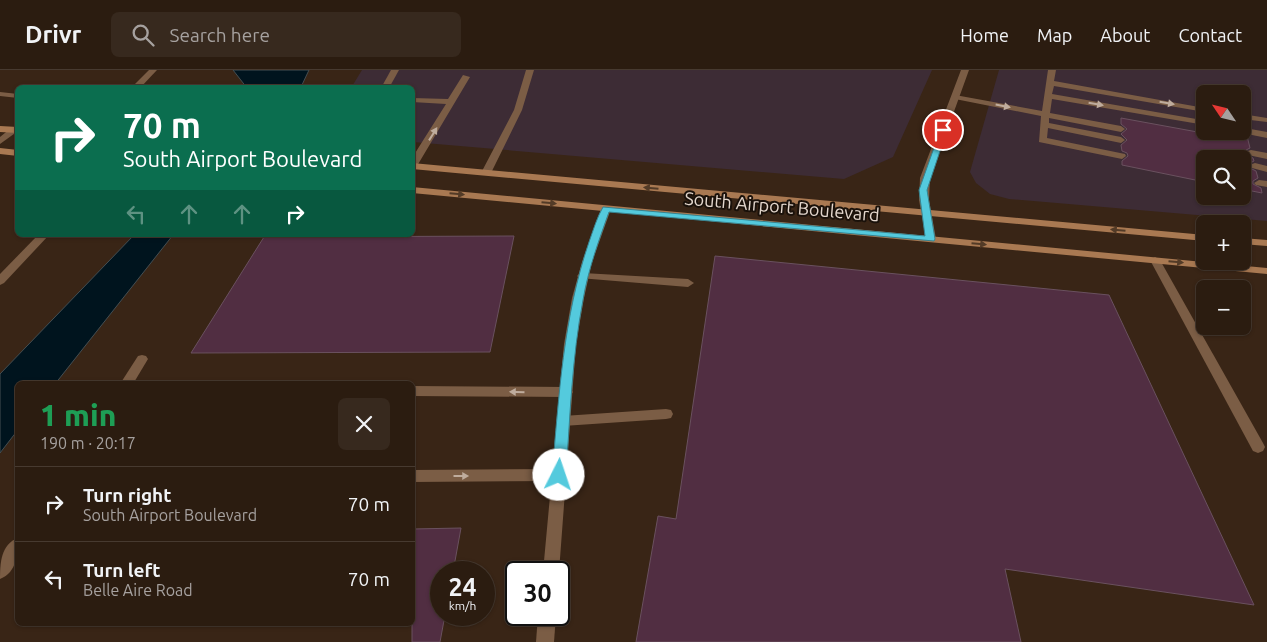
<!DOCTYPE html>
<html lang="en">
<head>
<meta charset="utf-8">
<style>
  body { margin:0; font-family:Ubuntu,sans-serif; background:#37291e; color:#f1f3f6; height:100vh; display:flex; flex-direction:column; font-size:19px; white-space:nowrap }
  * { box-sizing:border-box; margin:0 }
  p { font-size:16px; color:#a6a19f }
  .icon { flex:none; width:28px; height:28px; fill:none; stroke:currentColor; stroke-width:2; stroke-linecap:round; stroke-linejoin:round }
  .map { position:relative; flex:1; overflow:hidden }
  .details { position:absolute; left:15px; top:311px; width:400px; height:245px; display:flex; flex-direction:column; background:#2b1c10; border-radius:8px; box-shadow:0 1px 4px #0004,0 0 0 1px #473a30 }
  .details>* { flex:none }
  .guide { position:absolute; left:15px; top:15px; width:400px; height:152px; border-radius:8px; box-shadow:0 1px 4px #0004,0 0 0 1px #473a30; background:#0b6e4f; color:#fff; overflow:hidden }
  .needle { width:32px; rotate:305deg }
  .controls { position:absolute; left:1196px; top:15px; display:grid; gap:10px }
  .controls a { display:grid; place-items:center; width:55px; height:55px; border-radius:8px; background:#2b1c10; box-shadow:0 1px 4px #0004,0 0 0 1px #473a30; font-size:25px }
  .speed { position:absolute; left:430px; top:491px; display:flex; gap:10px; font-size:25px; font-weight:700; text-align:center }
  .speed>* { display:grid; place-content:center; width:65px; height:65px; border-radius:50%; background:#2b1c10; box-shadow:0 1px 4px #0004,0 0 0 1px #473a30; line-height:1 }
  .speed small { font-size:12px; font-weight:400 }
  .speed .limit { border:2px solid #111; border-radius:8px; background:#fff; color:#111 }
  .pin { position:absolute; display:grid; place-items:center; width:42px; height:42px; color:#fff; margin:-21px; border:2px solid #fff; border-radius:50%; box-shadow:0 1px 5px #0007 }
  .me { position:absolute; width:55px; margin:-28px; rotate:4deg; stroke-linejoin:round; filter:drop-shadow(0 0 4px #0008) }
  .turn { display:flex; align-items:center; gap:18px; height:105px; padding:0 25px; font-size:22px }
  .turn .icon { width:65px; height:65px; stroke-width:2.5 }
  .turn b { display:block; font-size:35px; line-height:42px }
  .lanes { display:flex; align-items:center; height:48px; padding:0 25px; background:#0003; justify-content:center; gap:25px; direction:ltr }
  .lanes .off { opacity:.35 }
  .round { display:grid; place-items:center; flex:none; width:52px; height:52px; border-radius:8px; background:#37291e }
  .head { display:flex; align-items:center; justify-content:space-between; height:85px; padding:0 25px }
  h1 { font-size:30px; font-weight:800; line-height:38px; color:#1e9e55 }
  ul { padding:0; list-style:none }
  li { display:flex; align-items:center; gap:15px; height:75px; padding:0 25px; border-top:1px solid #473a30 }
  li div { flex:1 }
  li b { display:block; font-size:19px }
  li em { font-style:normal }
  header { display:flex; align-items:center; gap:30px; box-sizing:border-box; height:70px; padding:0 25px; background:#2b1c10; border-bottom:1px solid #473a30 }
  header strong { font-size:24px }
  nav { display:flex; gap:28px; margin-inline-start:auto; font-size:18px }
  .search { width:350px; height:45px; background:#37291e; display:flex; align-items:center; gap:12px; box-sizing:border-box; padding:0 18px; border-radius:8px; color:#a6a19f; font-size:19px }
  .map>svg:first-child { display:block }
</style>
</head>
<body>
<header>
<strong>Drivr</strong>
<div class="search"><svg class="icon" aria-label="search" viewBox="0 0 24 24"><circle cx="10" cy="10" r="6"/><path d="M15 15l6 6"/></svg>Search here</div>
<nav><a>Home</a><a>Map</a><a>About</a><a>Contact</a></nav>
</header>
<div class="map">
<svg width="1267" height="572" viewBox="0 0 1267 572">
  <rect width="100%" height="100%" fill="#392516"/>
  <!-- commercial -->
  <g fill="#3d2c35" fill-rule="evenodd">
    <polygon points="362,0 932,0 893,87 844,109 413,72 412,18 351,18"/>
    <path d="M999 0H1267V151L1009 129 990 124 976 113 970 102ZM1205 24H1242V61H1205ZM1205 89H1242V126H1205Z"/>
  </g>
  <!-- water -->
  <g fill="#00141e" stroke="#444e52">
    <polygon points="233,0 309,0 301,17 247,18"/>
    <polygon points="134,165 173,165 55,314 18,314 17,361 0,383 0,304"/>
  </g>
  <!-- building -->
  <g fill="#512e42" stroke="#6a515f">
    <polygon points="1121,48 1203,63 1202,56 1205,57 1205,61 1239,61 1242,65 1247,66 1250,78 1246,80 1246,85 1253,88 1254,91 1250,93 1250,98 1256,101 1258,108 1253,111 1253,114 1261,118 1262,123 1242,119 1242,89 1205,89 1205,112 1122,95 1122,91 1128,86 1127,83 1122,81 1121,75 1127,70 1121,64 1127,59 1121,54"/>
    <polygon points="514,166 490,282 191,283 264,167"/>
    <polygon points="715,186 1109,225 1254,535 1005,499 1021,572 636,572 658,446 676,449"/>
    <polygon points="461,458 453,502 441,502 441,545 445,545 440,572 412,572 412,459"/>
  </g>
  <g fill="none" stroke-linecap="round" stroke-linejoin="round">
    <!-- lane -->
    <g fill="#7b5d45" fill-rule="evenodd">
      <polygon points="149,0 157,0 140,18 131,18"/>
      <polygon points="391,0 399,0 389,18 381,18"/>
      <polygon points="526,0 534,0 522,40 491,103 489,105 483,105 481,103 514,40"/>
      <polygon points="1048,0 1056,0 1054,11 1199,37 1203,39 1199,41 1054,16 1052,24 1202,50 1205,51 1205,55 1052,29 1050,43 1121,56 1125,59 1121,62 1049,48 1049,53 1121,67 1125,70 1121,73 1048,58 1047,68 1125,84 1126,86 1122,89 1039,72 1041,46 955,29 951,27 955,25 1042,41"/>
      <polygon points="463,5 470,7 417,96 412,99 412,88 446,34 412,32 412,28 448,29"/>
      <polygon points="0,22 18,24 18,28 0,26"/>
      <polygon points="1242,44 1267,48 1267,52 1242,49"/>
      <polygon points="11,58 17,58 18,61 0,74 0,67"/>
      <polygon points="1245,58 1267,62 1267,68 1242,63 1241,61"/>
      <polygon points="1251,80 1267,83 1267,89 1248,85 1248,81"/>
      <polygon points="1255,93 1267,96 1267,102 1252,98 1252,94"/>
      <polygon points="1259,110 1267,111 1267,117 1256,115 1254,113"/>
      <polygon points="38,165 49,165 4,213 0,215 0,204"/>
      <polygon points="1155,187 1160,190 1263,373 1265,377 1263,381 1258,383 1253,381 1150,190"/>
      <polygon points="583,203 688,209 694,213 688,217 579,208 577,206 579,204"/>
      <polygon points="142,285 146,286 148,289 133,314 120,314 138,286"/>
      <polygon points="412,316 566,317 571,319 573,322 571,325 566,327 412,326"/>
      <polygon points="666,339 671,340 673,344 671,348 666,349 563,356 558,355 556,351 558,347 563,346"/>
      <polygon points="559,399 564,401 566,405 564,409 559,411 412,412 412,400"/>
      <path d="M18 468C18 484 17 502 0 509 0 493 1 474 18 468Z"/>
    </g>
    <!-- street -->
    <g fill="#7b5d45" fill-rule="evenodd">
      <polygon points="961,0 969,0 930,108 929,130 936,169 931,172 926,169 919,130 920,108"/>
      <polygon points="606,136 611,139 592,192 584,228 576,274 559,502 543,502 564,274 572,228 582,192 601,139"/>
      <polygon points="538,545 556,545 554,572 536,572"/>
    </g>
    <!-- secondary -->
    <g fill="#a97952" fill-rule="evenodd">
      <polygon points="0,56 18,57 18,63 0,62"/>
      <polygon points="0,78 18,80 18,86 0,84"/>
      <polygon points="412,93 1205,165 1205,171 412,99"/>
      <polygon points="412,117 1267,198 1267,204 412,123"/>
      <polygon points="1242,168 1267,170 1267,176 1242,174"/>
    </g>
  </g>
  <!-- one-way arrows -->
  <defs><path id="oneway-solid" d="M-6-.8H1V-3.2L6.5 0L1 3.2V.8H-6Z" transform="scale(1.25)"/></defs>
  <g fill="#bfac9d">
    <use href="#oneway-solid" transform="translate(1167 33) rotate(10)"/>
    <use href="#oneway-solid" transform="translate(1096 34) rotate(10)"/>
    <use href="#oneway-solid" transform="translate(1003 36) rotate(11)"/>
    <use href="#oneway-solid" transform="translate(433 64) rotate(-58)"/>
    <use href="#oneway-solid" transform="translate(517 322) rotate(-179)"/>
    <use href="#oneway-solid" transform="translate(461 406)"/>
  </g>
  <g fill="#533b27">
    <use href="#oneway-solid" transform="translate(651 118) rotate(-175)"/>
    <use href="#oneway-solid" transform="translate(457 124) rotate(5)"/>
    <use href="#oneway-solid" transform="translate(549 133) rotate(5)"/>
    <use href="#oneway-solid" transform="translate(1118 160) rotate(-175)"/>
    <use href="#oneway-solid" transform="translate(979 174) rotate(5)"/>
    <use href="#oneway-solid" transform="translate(1176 192) rotate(5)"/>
  </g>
  <!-- route -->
  <path fill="#54cadd" stroke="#378390" d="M941 58 947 60 927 120 935 169 934 171 609 142C599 170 588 200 583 230 572 287 570 347 566 405L564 409 559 411 554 409 552 405C559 326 563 248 589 172 593 161 597 147 603 137L925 166 919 120Z"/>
  <g text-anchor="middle" stroke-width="4" stroke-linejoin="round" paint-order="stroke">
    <!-- street labels -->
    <g font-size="18" fill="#e3d6cc" stroke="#1a110a">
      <text transform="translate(782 137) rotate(5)" y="6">South Airport Boulevard</text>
    </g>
  </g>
</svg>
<div class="controls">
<a><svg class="needle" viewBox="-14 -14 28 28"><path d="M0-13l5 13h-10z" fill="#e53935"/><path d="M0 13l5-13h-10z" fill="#a6a19f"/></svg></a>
<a><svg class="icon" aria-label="search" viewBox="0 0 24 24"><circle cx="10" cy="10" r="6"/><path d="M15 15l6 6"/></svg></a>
<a>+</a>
<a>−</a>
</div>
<div class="speed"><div>24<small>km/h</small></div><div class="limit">30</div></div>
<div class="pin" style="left:943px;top:60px;background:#d93025"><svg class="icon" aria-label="arrive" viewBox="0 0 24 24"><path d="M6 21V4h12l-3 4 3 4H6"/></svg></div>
<svg class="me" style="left:559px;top:405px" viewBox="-20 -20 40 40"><circle r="19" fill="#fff"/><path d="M0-13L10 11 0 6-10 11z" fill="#54cadd"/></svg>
<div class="guide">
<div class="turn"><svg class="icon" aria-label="right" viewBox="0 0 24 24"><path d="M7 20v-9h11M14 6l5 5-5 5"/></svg><div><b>70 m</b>South Airport Boulevard</div></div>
<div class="lanes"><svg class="icon off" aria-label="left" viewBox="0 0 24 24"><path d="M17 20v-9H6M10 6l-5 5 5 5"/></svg><svg class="icon off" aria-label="ahead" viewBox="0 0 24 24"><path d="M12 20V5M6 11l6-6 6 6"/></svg><svg class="icon off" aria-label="ahead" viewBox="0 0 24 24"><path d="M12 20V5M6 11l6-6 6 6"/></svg><svg class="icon" aria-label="right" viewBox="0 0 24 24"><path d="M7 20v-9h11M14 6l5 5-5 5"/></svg></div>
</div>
<section class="details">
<div class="head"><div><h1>1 min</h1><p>190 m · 20:17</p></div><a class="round"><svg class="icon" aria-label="close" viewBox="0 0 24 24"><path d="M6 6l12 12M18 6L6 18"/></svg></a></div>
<ul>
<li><svg class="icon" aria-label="right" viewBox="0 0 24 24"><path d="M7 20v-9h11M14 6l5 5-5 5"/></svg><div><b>Turn right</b><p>South Airport Boulevard</p></div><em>70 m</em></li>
<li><svg class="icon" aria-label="left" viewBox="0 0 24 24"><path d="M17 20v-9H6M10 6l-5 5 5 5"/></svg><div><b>Turn left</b><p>Belle Aire Road</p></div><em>70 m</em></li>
</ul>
</section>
</div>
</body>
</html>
